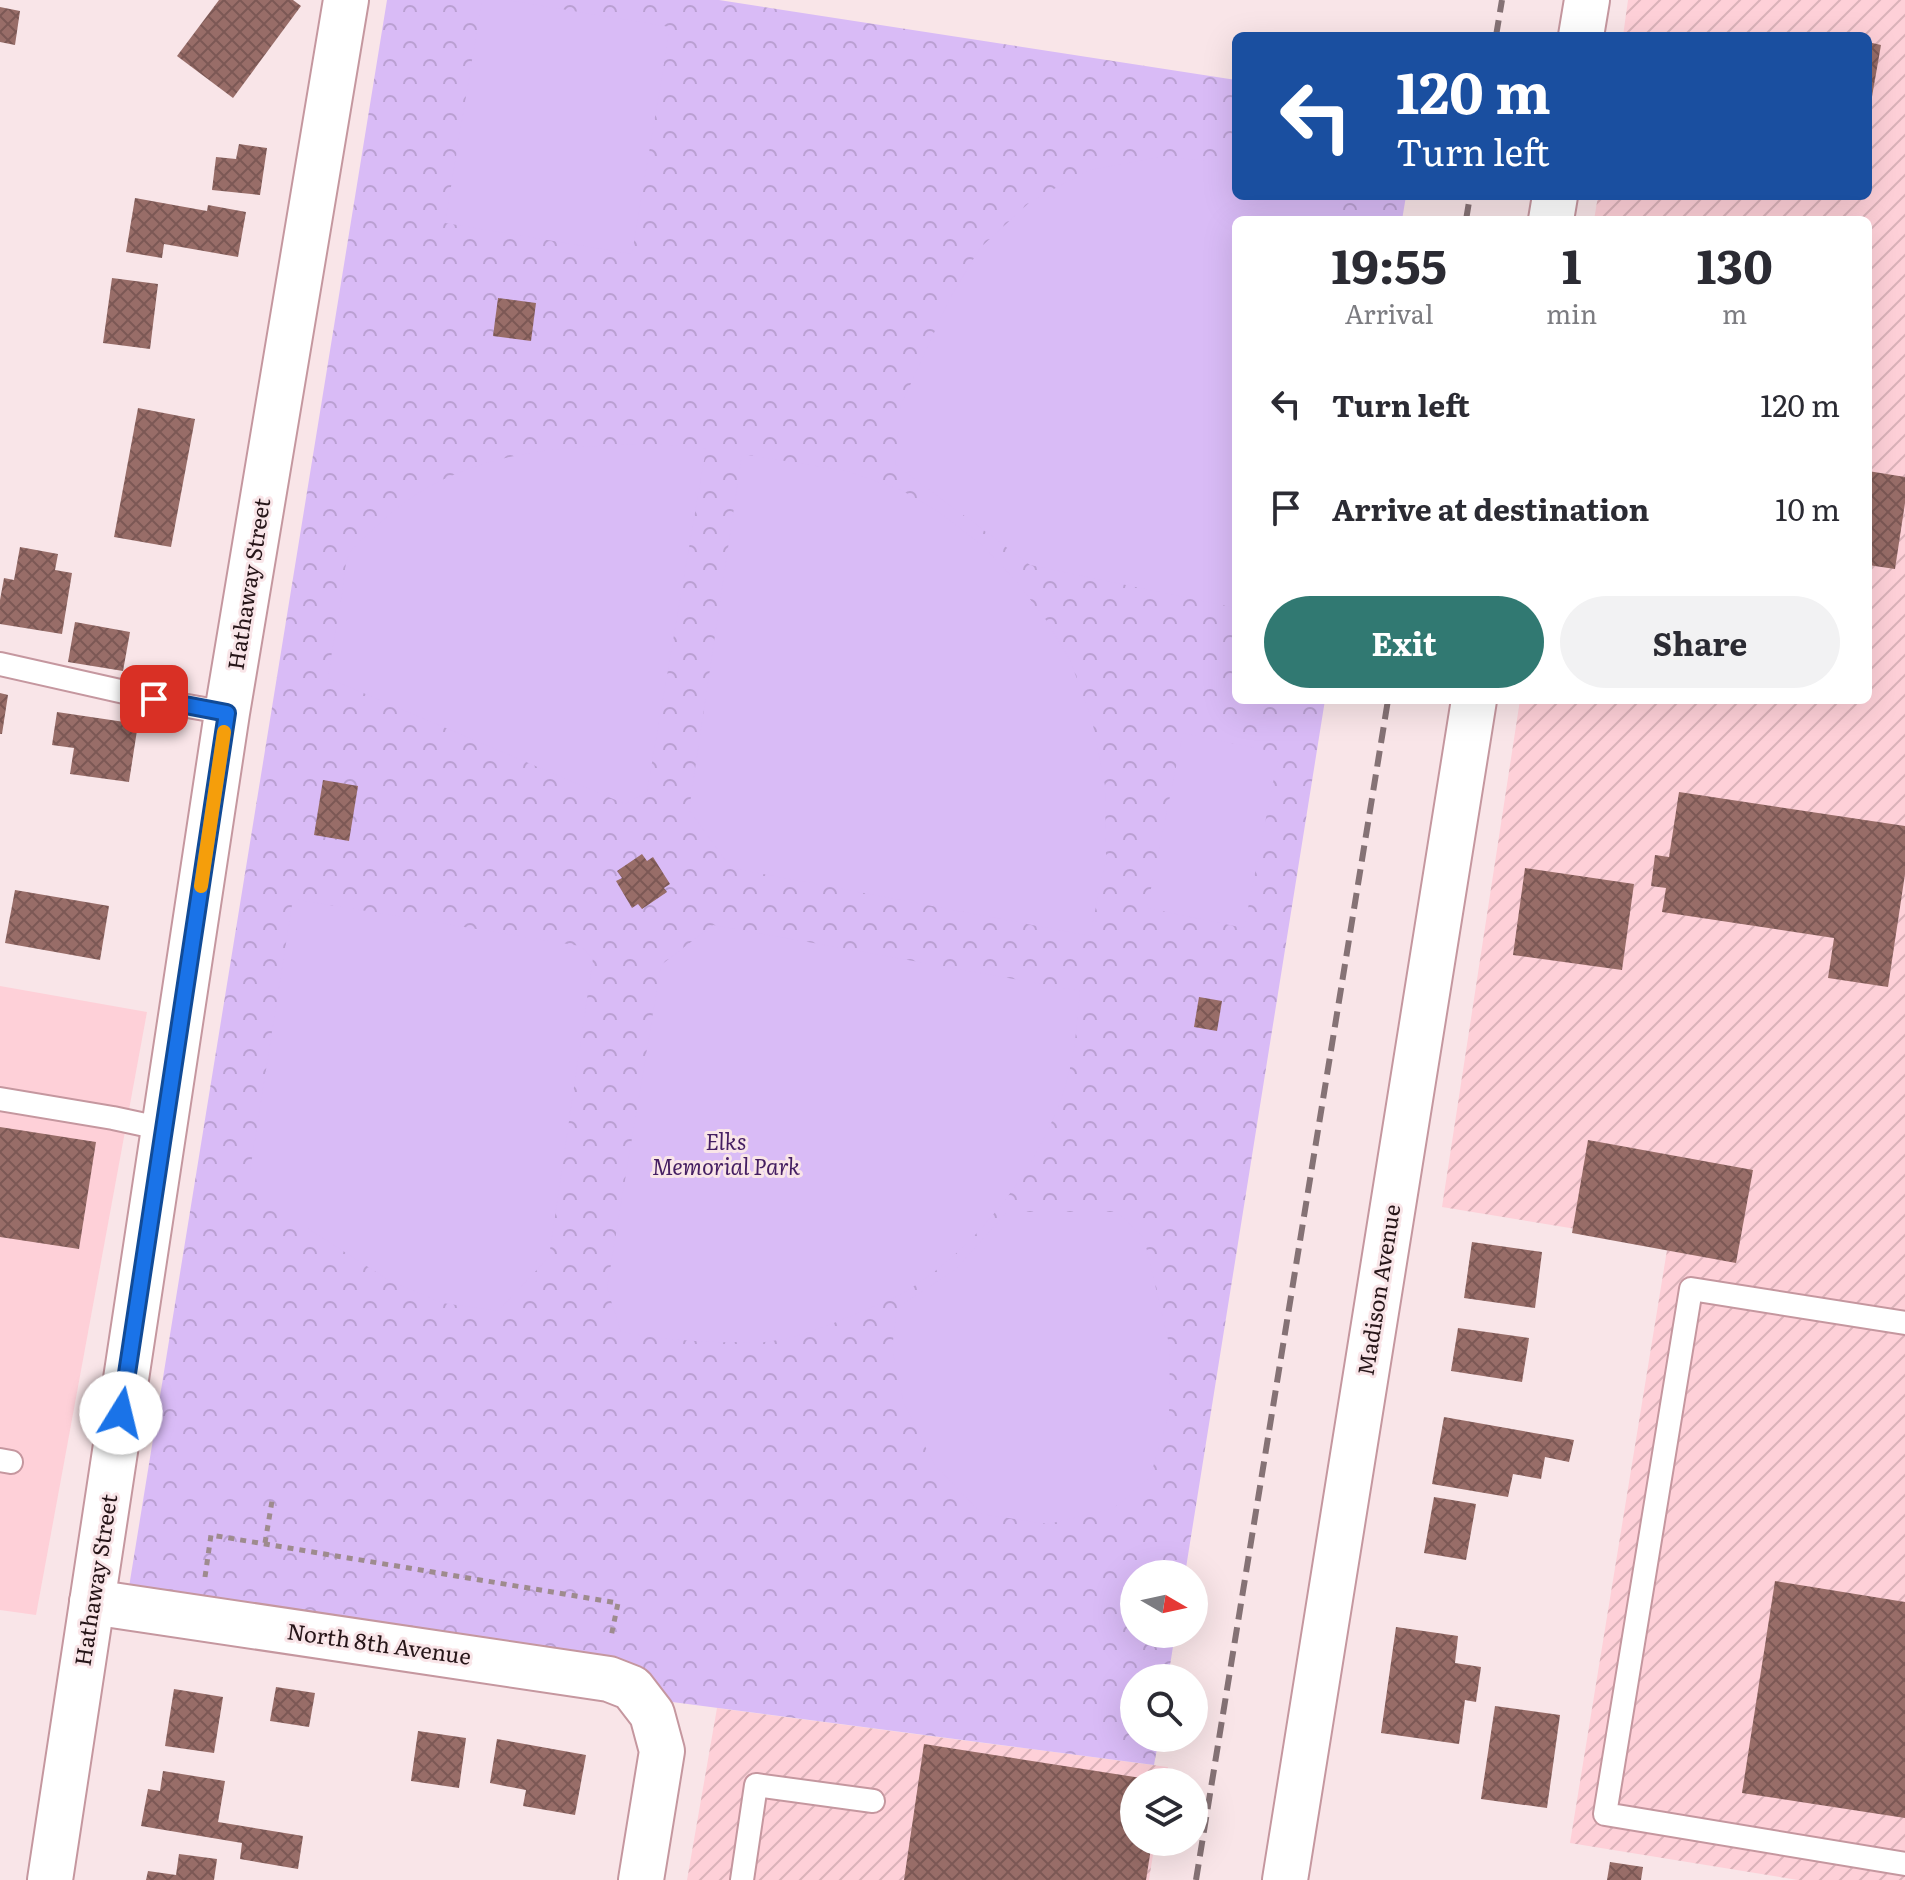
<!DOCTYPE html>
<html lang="en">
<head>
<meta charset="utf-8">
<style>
  body { margin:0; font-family:Literata,serif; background:#f2f2f3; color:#2b2b33; height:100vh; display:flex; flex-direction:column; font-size:30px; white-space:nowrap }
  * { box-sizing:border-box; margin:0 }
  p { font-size:26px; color:#7c7c81 }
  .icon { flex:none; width:44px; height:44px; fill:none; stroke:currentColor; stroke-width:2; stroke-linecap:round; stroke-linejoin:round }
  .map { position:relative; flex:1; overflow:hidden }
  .panel { position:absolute; left:1232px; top:216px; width:640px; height:488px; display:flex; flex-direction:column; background:#fff; border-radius:12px; box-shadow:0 8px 32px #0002 }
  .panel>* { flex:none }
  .banner { position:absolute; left:1232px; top:32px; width:640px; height:168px; border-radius:12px; box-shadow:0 8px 32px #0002; background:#1a4fa0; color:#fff; overflow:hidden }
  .needle { width:52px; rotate:99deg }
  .fabs { position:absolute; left:1120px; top:1560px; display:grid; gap:16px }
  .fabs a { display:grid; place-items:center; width:88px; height:88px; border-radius:50%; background:#fff; box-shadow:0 8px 32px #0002; font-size:40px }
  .pin { position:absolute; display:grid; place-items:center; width:68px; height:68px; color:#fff; margin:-34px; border-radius:16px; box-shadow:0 4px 12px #0006 }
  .me { position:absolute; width:88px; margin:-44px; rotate:9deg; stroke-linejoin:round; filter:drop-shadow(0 0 6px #0008) }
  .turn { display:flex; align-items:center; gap:28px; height:168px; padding:0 32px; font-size:36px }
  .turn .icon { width:104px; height:104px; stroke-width:2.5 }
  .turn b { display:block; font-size:56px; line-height:68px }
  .eta { display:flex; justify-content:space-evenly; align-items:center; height:136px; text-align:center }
  .eta b { font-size:48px; font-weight:700; line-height:56px }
  .action { display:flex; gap:16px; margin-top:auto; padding:16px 32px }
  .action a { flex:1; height:92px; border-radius:48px; background:#317972; color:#fff; font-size:32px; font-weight:700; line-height:92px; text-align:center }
  .action a+a { background:#f2f2f3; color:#2b2b33 }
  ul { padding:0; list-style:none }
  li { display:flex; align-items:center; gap:24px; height:104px; padding:0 32px }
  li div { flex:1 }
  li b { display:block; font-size:30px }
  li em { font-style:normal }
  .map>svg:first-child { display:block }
</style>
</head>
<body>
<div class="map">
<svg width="1905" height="1880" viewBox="0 0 1905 1880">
  <defs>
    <pattern id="industrial-furrows" width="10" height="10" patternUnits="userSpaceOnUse" patternTransform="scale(2)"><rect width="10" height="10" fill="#fed0d8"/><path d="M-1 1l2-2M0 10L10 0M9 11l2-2" fill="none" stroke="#dab2b9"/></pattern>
    <pattern id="park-crowns" width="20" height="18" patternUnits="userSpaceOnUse" patternTransform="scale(2)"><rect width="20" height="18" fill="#d9bbf6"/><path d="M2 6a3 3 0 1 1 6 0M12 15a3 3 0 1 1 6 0" fill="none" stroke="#baa0d2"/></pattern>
    <pattern id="building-cross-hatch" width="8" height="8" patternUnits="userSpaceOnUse" patternTransform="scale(2)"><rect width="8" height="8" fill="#986d68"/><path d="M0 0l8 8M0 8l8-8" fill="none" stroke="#7c5855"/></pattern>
  </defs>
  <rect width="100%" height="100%" fill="#f9e5e8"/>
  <!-- built -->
  <polygon fill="#fed0d8" points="0,986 147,1012 36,1615 0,1610"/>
  <!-- industrial -->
  <g fill="url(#industrial-furrows)">
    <polygon points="1628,0 1905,0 1905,1880 1798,1880 1570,1843 1668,1244 1442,1207 1520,700 1868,700 1868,220 1594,220 1598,196 1868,196 1868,36 1623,36"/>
    <polygon points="717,1708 1168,1767 1165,1782 1134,1782 1134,1842 1155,1842 1149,1880 687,1880"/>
  </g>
  <!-- park -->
  <polygon fill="url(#park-crowns)" points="387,0 719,0 1236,80 1236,196 1406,196 1402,220 1236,220 1236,700 1325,700 1185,1574 1134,1574 1134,1634 1175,1634 1168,1678 1134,1678 1134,1738 1159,1738 1154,1765 122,1630"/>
  <!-- pitch -->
  <g fill="#d9bbf6">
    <polygon points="482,0 507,0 670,27 632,254 445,223"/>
    <polygon points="1160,157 1236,163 1236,196 1341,196 1337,220 1236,220 1236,608 1030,565 895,464 901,405 950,298 980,248 1031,201 1090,170"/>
    <path d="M658 444 706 449 647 792 625 804 328 678C332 650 337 622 342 594 344 582 344 568 348 557 352 546 368 534 377 526 454 450 557 446 658 444Z"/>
    <polygon points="742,454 847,471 901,490 939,512 983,546 1016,581 1046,620 1070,660 1092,720 1105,786 1106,857 1090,936 731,868 689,810"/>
    <polygon points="1183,733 1279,753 1244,928 1147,908"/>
    <polygon points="293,899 580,946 593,958 549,1257 498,1311 442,1303 387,1279 307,1228 250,1171"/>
    <path d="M713 925 1080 991C1077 1023 1075 1056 1065 1087 1040 1167 976 1250 903 1293 887 1302 869 1308 853 1315 827 1326 800 1337 772 1341 762 1343 752 1342 742 1342 701 1343 661 1339 621 1332L607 1288 661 965Z"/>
    <polygon points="1007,1212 1117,1212 1144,1238 1170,1348 1169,1414 1150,1477 1113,1509 1048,1524 982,1514 934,1464 904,1404 892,1349 897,1308 956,1269"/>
  </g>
  <!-- building -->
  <g fill="url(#building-cross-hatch)">
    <polygon points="219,0 293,0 301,6 233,98 177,56"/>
    <polygon points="0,7 20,11 15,45 0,42"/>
    <polygon points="1868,42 1881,45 1870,108 1868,107"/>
    <polygon points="239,144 267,148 260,195 212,190 216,157 236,159"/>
    <polygon points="135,198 207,211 208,205 246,212 238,257 164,244 162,258 126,252"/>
    <polygon points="112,278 158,284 150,349 103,343"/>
    <polygon points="498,298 536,303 531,341 493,336"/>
    <polygon points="138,408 195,419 171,547 114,537"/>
    <polygon points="1868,471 1905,477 1905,503 1895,569 1868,565"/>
    <polygon points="20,547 58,554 55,570 72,573 62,634 0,624 0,600 4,578 14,580"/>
    <polygon points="75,622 130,632 123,671 68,662"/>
    <polygon points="0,693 8,695 2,734 0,734"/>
    <polygon points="57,712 138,724 129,782 70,774 74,748 52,745"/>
    <polygon points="323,780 358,786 349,841 314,835"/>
    <polygon points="1679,792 1905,826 1905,874 1888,987 1828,978 1834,938 1662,912 1666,888 1651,886 1655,855 1669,857"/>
    <polygon points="642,854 647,861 653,857 670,884 664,888 667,892 642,909 638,904 632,908 616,881 622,878 617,871"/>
    <polygon points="1525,868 1634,884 1622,970 1513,955"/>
    <polygon points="15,890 109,906 100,960 5,943"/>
    <polygon points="1199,997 1222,1001 1217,1031 1194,1027"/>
    <polygon points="0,1127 96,1142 79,1249 0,1237"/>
    <polygon points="1588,1140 1753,1170 1736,1263 1572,1233"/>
    <polygon points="1472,1242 1542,1252 1535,1308 1464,1298"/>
    <polygon points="1458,1328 1529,1338 1522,1382 1451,1371"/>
    <polygon points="1444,1417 1574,1440 1569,1462 1545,1457 1541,1479 1513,1474 1508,1497 1432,1484"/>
    <polygon points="1434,1497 1476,1504 1466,1560 1424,1553"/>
    <polygon points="1775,1581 1905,1602 1905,1818 1742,1793"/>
    <polygon points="1396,1627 1458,1636 1455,1663 1481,1667 1476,1702 1465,1700 1459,1744 1381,1733"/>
    <polygon points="276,1687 315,1693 309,1727 270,1721"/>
    <polygon points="174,1689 223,1697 214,1753 165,1746"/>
    <polygon points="1495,1706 1560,1715 1547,1808 1481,1799"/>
    <polygon points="418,1731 466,1738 459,1788 411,1781"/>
    <polygon points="497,1739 586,1755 575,1815 523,1806 526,1790 490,1783"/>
    <polygon points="924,1744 1154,1780 1153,1782 1134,1782 1134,1842 1152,1842 1146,1880 904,1880"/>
    <polygon points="163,1771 225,1781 218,1822 303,1836 298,1869 240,1859 242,1843 141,1826 148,1789 160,1791"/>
    <polygon points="179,1854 217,1859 214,1880 146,1880 148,1871 176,1875"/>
    <polygon points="1610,1862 1643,1867 1641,1880 1607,1880"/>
  </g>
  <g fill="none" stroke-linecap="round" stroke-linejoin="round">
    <defs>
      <g id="service">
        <polyline points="0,664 182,705 227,713"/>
        <polyline points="0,1099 113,1118 164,1129"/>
        <polyline points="1905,1323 1691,1289 1605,1814 1905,1864"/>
        <polyline points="0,1460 11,1462"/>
        <polyline points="742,1880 756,1785 873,1801"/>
      </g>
      <g id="minor">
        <polyline points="1581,36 1587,0"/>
        <polyline points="1551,220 1555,196"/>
        <polyline points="92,1602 609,1679 632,1688 652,1714 662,1751 641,1880"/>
        <polyline points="50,1880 227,713 346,0"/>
        <polyline points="1285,1880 1474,700"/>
      </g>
    </defs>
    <!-- service casing -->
    <use href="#service" stroke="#c5979f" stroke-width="26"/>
    <!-- minor casing -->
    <use href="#minor" stroke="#c5979f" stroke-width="48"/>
    <!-- path -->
    <g stroke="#9e8b8e" stroke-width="5" stroke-dasharray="6 6" stroke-linecap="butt">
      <polyline points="265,1543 272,1501"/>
      <polyline points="205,1577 211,1535 618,1603 611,1637"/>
    </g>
    <!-- service -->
    <use href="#service" stroke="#fff" stroke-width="22"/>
    <!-- minor -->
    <use href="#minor" stroke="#fff" stroke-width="44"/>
    <!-- rail -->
    <g stroke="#857275" stroke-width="6" stroke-dasharray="16 8" stroke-linecap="butt">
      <polyline points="1496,36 1502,0"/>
      <polyline points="1466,220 1470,196"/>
      <polyline points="1196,1880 1388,700"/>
    </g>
  </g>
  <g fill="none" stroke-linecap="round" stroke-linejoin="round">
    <defs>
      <polyline id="route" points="121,1413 227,713 154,699"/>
    </defs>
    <!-- route casing -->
    <use href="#route" stroke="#114b97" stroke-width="20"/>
    <!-- route -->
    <use href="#route" stroke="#1a73e8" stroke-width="14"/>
    <!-- slow -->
    <polyline stroke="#f59e0b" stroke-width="14" points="201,886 224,732"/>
  </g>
  <g text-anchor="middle" stroke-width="6" stroke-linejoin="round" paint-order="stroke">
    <!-- street labels -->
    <g font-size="22" fill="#261518" stroke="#f9e5e8">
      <text transform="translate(249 584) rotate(-81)" y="8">Hathaway Street</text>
      <text transform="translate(1379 1290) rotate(-81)" y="8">Madison Avenue</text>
      <text transform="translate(96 1580) rotate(-81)" y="8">Hathaway Street</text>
      <text transform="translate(379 1644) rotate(8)" y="8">North 8th Avenue</text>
    </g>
    <!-- park labels -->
    <g font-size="22" font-style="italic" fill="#451e62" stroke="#f9e5e8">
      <text x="726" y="1150">Elks<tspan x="726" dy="25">Memorial Park</tspan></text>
    </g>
  </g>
</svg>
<div class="fabs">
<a><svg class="needle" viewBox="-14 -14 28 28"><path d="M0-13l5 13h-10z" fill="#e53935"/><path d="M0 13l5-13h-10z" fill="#7c7c81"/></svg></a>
<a><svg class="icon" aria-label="search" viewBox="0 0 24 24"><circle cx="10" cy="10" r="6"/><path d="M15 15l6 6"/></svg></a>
<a><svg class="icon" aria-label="layers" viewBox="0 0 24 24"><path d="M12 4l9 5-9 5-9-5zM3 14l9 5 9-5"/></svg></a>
</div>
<div class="pin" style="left:154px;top:699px;background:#d93025"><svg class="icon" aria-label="arrive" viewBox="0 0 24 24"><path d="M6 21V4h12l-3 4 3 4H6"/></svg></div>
<svg class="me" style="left:121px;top:1413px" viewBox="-20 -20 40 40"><circle r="19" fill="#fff"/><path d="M0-13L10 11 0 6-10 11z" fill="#1a73e8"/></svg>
<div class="banner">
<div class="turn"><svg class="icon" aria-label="left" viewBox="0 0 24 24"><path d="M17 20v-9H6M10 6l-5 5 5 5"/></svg><div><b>120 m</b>Turn left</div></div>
</div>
<section class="panel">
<div class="eta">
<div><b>19:55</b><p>Arrival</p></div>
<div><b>1</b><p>min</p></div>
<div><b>130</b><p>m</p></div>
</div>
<ul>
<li><svg class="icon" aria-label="left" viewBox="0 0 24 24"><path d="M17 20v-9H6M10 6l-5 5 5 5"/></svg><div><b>Turn left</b></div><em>120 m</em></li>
<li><svg class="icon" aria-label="arrive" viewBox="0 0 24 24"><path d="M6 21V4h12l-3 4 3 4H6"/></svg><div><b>Arrive at destination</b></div><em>10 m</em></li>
</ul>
<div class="action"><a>Exit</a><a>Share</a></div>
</section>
</div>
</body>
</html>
